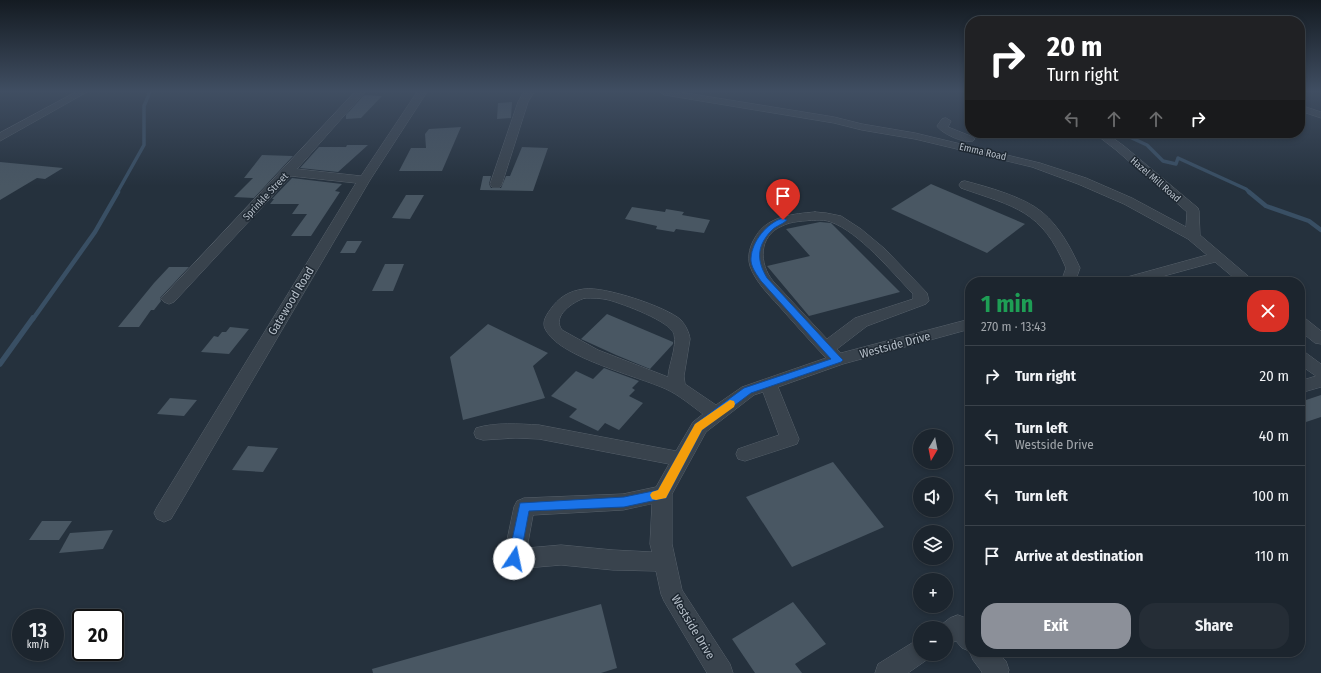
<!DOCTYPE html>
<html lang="en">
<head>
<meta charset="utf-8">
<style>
  body { margin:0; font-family:"Fira Sans Condensed",sans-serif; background:#252d36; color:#f1f3f6; height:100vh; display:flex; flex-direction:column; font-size:15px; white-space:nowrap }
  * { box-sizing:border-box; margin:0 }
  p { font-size:13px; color:#a0a5aa }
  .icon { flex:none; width:22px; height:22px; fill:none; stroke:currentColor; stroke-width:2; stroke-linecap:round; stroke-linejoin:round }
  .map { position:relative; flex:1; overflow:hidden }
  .drawer { position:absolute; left:965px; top:277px; width:340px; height:380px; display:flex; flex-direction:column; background:#1c252e; border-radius:16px; box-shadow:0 2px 6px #0003,0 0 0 1px #3a424a }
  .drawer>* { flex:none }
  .guide { position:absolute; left:965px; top:16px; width:340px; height:122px; border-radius:16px; box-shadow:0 2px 6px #0003,0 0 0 1px #3a424a; background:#202124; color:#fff; overflow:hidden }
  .needle { width:26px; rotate:190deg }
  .fabs { position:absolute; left:913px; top:429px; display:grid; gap:8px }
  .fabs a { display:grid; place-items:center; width:40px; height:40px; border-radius:50%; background:#1c252e; box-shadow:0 2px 6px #0003,0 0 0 1px #3a424a; font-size:20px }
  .speed { position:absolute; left:12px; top:609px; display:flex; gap:8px; font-size:20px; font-weight:700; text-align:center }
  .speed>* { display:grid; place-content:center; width:52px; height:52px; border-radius:50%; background:#1c252e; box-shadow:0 2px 6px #0003,0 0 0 1px #3a424a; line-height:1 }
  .speed small { font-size:10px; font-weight:400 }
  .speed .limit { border:2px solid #111; border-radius:6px; background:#fff; color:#111 }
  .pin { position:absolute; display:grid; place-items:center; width:34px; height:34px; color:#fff; margin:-41px -17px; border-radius:50% 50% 50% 0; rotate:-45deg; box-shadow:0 0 4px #0007 }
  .pin .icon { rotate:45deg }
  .me { position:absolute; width:44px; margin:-22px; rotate:11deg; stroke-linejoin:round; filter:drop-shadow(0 0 3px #0008) }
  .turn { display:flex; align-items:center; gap:14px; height:84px; padding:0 16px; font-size:18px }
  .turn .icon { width:52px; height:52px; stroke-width:2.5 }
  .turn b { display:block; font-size:28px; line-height:34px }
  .lanes { display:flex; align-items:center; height:38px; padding:0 16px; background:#0003; justify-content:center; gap:20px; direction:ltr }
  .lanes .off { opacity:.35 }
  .round { display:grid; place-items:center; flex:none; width:42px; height:42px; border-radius:16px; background:#252d36 }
  .summary { display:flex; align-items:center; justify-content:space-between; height:68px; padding:0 16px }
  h1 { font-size:24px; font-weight:700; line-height:30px; color:#1e9e55 }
  .primary-button { display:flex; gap:8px; margin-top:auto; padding:8px 16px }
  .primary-button a { flex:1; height:46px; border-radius:16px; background:#8c9099; color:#fff; font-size:16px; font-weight:700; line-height:46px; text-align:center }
  .primary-button a+a { background:#252d36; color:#f1f3f6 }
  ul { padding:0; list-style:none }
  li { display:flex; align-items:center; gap:12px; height:60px; padding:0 16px; border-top:1px solid #3a424a }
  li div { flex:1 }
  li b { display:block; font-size:15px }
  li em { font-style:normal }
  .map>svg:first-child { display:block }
</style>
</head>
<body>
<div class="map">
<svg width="1321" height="673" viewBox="0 0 1321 673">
  <rect width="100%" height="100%" fill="#25313d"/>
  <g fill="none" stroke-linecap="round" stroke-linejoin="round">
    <!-- stream-far2 -->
    <g stroke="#394f64" stroke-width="3.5">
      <polyline points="1121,133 1147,145 1163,161 1176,164 1178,158 1246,189 1250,193"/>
      <polyline points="117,193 144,145 144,106 150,92"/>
    </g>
    <!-- stream-far1 -->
    <g stroke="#394f64" stroke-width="4.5">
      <polyline points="1249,192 1266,206 1309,221 1321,230"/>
      <polyline points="33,319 95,232 118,192"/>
    </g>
    <!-- stream -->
    <polyline stroke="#394f64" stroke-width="5.5" points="0,364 33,318"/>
  </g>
  <!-- building -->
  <g fill="#495763">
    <polygon points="364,95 382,96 361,118 346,119 346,115"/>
    <polygon points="512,102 511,118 497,119 498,103"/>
    <polygon points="461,127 442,171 399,171 411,148 426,148 425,134 429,129"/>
    <polygon points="347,145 368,145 338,172 300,168 319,147 346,147"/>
    <polygon points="522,147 548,148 533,191 480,190 483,176 491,176 489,184 491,188 501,188 506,176 510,176"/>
    <polygon points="262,155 293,156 254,198 234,197 253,178 244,178"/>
    <polygon points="0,162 63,168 45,179 37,178 0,200"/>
    <polygon points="292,178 342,184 335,191 340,192 311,236 291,236 307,214 292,214 299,204 270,204 274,199 272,199"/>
    <polygon points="931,184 1025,224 987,253 891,209"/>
    <polygon points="406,195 424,195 410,219 392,218"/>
    <polygon points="632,207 665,212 666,209 684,212 682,215 710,220 704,233 676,229 674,232 656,229 657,226 625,219"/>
    <polygon points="820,222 831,223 900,292 809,316 767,266 810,256 786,229"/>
    <polygon points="347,241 362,241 355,253 340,253"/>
    <polygon points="385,264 404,264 393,291 372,291"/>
    <polygon points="169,267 189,267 160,298 161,301 154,310 151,310 139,327 118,327 154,283"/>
    <polygon points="607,314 673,342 673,344 650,369 616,355 581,339"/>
    <polygon points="488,324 548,353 533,366 545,398 463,420 450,357"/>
    <polygon points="230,327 249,329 229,354 201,352 214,336 218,337 222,332 226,332"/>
    <polygon points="604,368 639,381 632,388 635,390 629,396 643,403 619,430 605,423 598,431 569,417 577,409 551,396 576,371 593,379"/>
    <polygon points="1321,395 1321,417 1300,424 1300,402"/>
    <polygon points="170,398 197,400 184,416 157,414"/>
    <polygon points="248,446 278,448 263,472 232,470"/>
    <polygon points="833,462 884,527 792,567 746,497"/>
    <polygon points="42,521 72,521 59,540 29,540"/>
    <polygon points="113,530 103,549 59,553 70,533"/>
    <polygon points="793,602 826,644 795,664 802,673 755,673 732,639"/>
    <polygon points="601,604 617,668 601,673 373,673 372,669"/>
  </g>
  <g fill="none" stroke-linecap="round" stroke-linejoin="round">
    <defs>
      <g id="minor">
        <polygon points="76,92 87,92 0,141 0,133"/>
        <polygon points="355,92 365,92 297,169 361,176 417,92 427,92 370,180 171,519 164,522 157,519 154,513 157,507 356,183 291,176 174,302 169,304 164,302 161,299"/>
        <polygon points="524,92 534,92 528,102 502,184 500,187 492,187 490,184 518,102"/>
        <polygon points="660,92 680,92 834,117 862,124 915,133 1040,163 1086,178 1132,198 1186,227 1187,212 1116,150 1094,133 1106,133 1124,146 1198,208 1199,211 1200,235 1255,282 1239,282 1215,262 1142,282 1118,282 1120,279 1207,255 1188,239 1124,204 1078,184 1032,167 915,139 862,130 834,123 665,95"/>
        <polygon points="1300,105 1321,112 1321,118 1300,111"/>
        <path d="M946 118 951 121 948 127 973 137 975 139 973 141C964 144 941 133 937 126L942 119Z"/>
        <path d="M965 181C988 187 1024 197 1042 212 1059 226 1071 248 1080 268L1075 282H1061L1066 268C1042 210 1015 207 961 188L959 185 961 182Z"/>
        <path d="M815 212 826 213 841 216 861 229 885 249 927 293 929 301 926 304 867 326 837 349 841 353 970 319V329L843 364 778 387 799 439 797 444 745 461 738 459 736 454 738 449 779 435 763 392 754 395 706 432 672 494V544L682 590 730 664 733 673H707L664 601 661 594 656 571 613 570 561 565 514 569 506 566 503 559 514 507 517 501 524 498 623 494 656 487 669 464 539 439 516 438 483 440 476 438 474 433 476 428C496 422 519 424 539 425L676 451 693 422 703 414C692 406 679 395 666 389 637 376 563 358 547 332 541 324 545 317 550 310 559 297 569 291 584 289 604 286 667 307 681 320 686 326 689 332 690 339L684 376 685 384 716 405 742 387 826 358C810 341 794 323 779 306 768 294 755 281 750 266 747 256 750 245 756 236 768 216 793 214 815 212ZM815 220C821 220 826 220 831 222 859 232 892 272 913 294V299L855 318 827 339 773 281C759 264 758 236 782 226 791 221 805 221 815 220ZM585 298C593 298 601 298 609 300 623 304 670 321 674 334 677 348 669 363 668 377L598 350 562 330C551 316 574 301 585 298ZM652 504 650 544 652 552 613 550 561 545 527 548 533 515 623 510Z"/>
        <polygon points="1300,318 1306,319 1321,331 1321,344 1315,343 1300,331"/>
        <polygon points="1300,351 1306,353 1321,364 1321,387 1300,393 1300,381 1316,376 1300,365"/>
        <polygon points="958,615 966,618 970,622 970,652 997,652 1006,661 1009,670 1008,673 982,673 982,672 973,660 969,651 962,648 956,641 946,645 946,628 937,628 950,618"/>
        <polygon points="920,639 920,654 931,654 928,659 908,673 875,673 878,664 912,643"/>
      </g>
    </defs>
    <!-- minor casing -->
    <use href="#minor" stroke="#57616b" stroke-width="1"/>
    <!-- minor -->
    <use href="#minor" fill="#39434d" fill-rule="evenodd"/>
  </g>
  <!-- sky -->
  <linearGradient id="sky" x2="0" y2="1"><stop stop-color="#141b22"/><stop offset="0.49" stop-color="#404e62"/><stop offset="1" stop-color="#404e62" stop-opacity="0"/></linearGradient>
  <rect width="1321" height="186" fill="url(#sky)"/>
  <!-- route -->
  <path fill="#1a73e8" stroke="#114b97" d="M783 218 787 220C782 225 775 226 771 231 756 247 757 261 767 278L841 358 843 360 841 362 751 393 702 430 666 498 624 507 529 511 520 559 518 563 514 564 509 563 508 559 520 503 624 497 658 490 695 424 744 388 831 359 761 281C757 275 750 266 751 258 752 241 767 223 783 218Z"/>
  <!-- slow -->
  <polygon fill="#f59e0b" points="730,400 734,401 735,404 734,407 702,430 666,498 656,500 652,499 650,495 652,492 658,490 695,424"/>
  <g text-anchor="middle" stroke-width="3" stroke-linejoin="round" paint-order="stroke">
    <!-- far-street labels -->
    <g font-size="10" fill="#b5bec8" stroke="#1e2832">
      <text transform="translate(983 151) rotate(13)" y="4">Emma Road</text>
      <text transform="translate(1156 179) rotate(41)" y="4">Hazel Mill Road</text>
      <text transform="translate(265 196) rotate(-47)" y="4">Sprinkle Street</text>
    </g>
    <!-- street labels -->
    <g font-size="12" fill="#b5bec8" stroke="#1e2832">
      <text transform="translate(291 301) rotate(-59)" y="4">Gatewood Road</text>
      <text transform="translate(895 345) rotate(-15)" y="4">Westside Drive</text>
      <text transform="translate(693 627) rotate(59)" y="4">Westside Drive</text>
    </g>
  </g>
</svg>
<div class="fabs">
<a><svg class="needle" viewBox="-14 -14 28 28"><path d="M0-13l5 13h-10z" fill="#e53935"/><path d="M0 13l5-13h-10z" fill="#a0a5aa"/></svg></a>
<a><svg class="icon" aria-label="sound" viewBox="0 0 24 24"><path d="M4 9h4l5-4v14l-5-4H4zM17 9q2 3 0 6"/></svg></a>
<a><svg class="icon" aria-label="layers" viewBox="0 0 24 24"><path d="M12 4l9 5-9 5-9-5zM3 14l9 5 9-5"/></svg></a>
<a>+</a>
<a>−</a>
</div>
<div class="speed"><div>13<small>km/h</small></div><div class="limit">20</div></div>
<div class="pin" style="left:783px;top:220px;background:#d93025"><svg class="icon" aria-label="arrive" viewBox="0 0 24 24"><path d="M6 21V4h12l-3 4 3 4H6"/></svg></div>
<svg class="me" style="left:514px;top:559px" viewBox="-20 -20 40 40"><circle r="19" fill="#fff"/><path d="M0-13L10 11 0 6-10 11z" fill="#1a73e8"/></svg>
<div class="guide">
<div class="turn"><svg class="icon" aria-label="right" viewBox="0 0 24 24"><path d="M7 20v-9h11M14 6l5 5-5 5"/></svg><div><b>20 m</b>Turn right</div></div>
<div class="lanes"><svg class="icon off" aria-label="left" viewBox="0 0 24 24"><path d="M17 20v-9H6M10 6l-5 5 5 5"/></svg><svg class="icon off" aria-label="ahead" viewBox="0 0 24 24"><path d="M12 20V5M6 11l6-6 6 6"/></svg><svg class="icon off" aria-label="ahead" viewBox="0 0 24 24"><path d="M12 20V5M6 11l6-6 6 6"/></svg><svg class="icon" aria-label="right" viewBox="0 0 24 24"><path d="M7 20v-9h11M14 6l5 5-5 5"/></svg></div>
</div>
<section class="drawer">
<div class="summary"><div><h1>1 min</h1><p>270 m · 13:43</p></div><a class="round" style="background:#d93025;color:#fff"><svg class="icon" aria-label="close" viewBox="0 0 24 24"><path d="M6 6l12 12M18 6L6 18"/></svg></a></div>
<ul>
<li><svg class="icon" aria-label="right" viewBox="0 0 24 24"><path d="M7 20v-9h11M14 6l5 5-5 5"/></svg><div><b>Turn right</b></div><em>20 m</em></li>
<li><svg class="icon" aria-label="left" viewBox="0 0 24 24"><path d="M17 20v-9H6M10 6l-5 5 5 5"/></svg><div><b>Turn left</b><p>Westside Drive</p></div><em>40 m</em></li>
<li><svg class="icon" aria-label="left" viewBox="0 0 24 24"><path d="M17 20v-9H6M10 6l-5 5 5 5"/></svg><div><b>Turn left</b></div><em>100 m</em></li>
<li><svg class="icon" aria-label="arrive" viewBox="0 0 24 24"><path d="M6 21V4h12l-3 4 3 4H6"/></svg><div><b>Arrive at destination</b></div><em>110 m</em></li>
</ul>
<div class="primary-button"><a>Exit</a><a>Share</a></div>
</section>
</div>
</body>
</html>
